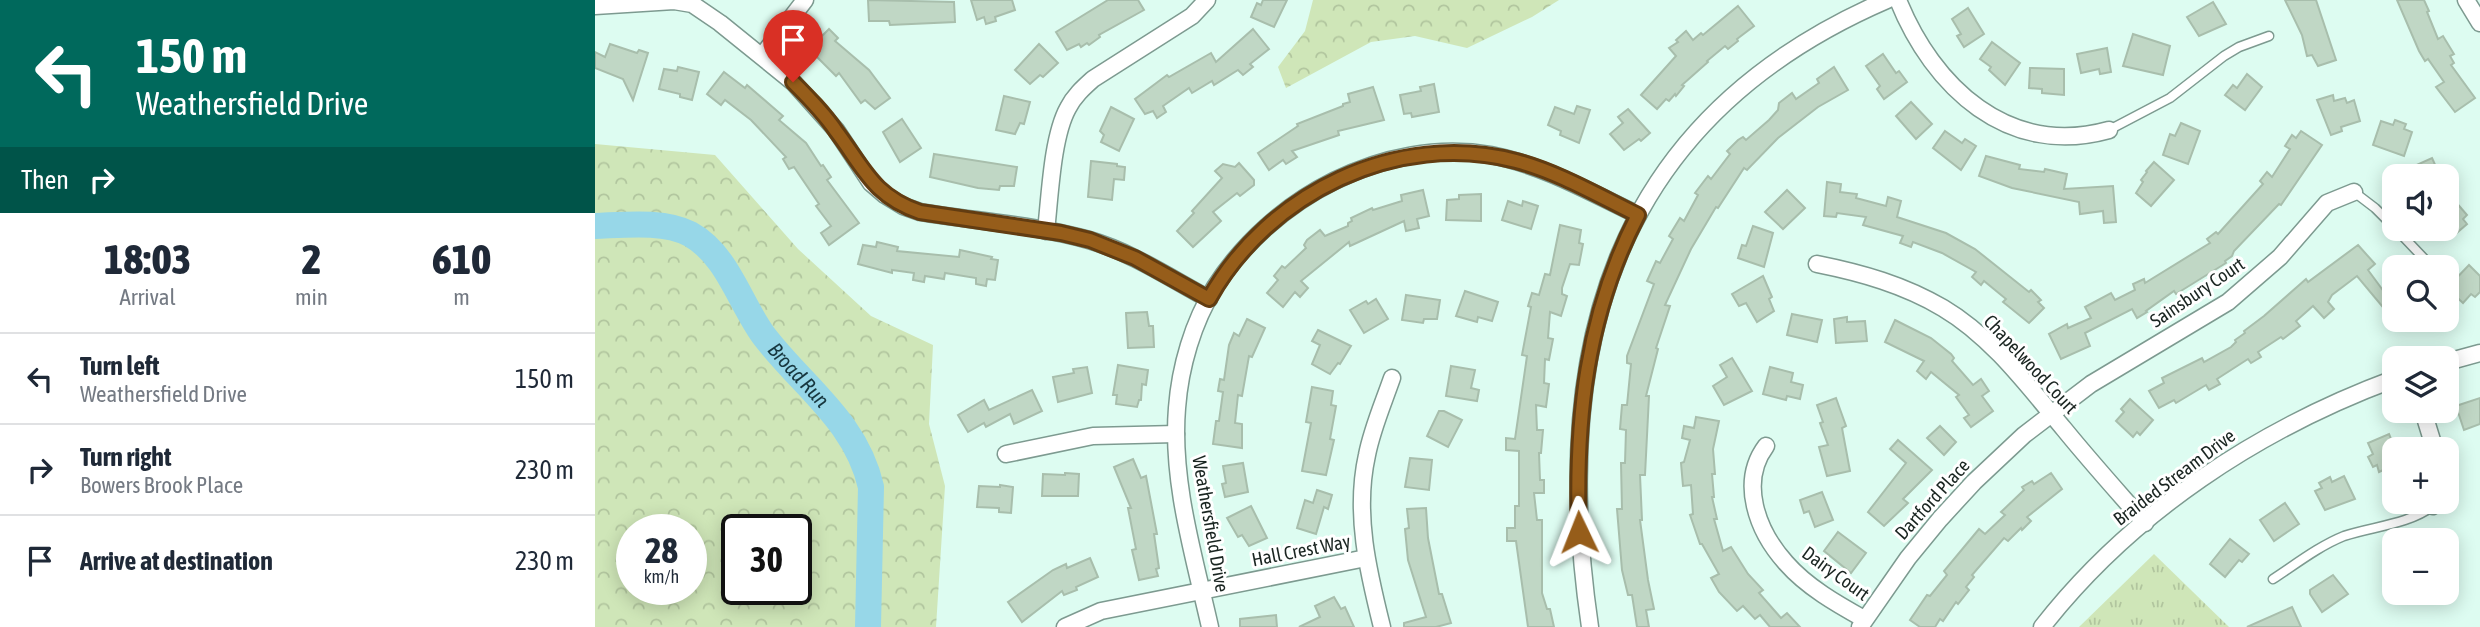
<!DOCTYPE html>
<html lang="en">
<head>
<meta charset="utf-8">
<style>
  body { margin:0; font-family:"Asap Condensed",sans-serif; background:#f6f6f7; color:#1f2937; height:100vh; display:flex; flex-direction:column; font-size:26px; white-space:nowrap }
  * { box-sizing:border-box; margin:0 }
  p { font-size:23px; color:#747a83 }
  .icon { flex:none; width:38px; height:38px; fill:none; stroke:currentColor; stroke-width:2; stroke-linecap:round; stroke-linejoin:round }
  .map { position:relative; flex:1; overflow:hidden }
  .side { display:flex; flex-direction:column; background:#fff; width:595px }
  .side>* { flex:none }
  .hud { background:#00695c; color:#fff; overflow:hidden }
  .tools { position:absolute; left:1787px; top:164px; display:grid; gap:14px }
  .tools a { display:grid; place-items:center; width:77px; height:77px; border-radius:14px; background:#fff; box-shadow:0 4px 18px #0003; font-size:35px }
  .speed { position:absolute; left:21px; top:514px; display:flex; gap:14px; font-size:35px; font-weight:700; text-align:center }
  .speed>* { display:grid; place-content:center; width:91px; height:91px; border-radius:50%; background:#fff; box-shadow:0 4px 18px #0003; line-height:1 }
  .speed small { font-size:18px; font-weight:400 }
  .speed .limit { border:4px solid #111; border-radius:10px; background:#fff; color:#111 }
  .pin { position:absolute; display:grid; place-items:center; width:60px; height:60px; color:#fff; margin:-72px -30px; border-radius:50% 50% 50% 0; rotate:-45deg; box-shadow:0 0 7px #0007 }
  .pin .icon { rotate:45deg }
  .me { position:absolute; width:77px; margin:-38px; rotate:358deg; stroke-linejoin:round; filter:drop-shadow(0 0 5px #0008) }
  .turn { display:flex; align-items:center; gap:24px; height:147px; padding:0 21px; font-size:32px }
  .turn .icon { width:91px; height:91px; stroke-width:2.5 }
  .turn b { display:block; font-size:49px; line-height:60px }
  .then { display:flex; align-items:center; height:66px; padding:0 21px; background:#0003; gap:14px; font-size:26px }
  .eta { display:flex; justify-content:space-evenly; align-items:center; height:119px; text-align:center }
  .eta b { font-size:42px; font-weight:800; line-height:49px }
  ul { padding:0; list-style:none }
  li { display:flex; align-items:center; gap:21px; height:91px; padding:0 21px; border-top:2px solid #e0e1e3 }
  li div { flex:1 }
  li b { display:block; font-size:26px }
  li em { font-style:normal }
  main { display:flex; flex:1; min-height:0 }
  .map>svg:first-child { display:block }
</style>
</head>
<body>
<main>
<section class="side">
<div class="hud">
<div class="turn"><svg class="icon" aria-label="left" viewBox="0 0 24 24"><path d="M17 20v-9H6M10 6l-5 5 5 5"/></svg><div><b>150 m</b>Weathersfield Drive</div></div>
<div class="then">Then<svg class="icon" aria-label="right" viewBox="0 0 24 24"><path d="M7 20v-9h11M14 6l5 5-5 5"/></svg></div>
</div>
<div class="eta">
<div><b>18:03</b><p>Arrival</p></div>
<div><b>2</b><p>min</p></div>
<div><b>610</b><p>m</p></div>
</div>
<ul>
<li><svg class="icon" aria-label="left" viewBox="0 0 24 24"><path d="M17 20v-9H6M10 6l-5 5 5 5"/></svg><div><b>Turn left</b><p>Weathersfield Drive</p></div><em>150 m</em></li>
<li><svg class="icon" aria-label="right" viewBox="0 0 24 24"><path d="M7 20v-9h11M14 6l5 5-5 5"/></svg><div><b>Turn right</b><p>Bowers Brook Place</p></div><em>230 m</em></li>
<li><svg class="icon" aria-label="arrive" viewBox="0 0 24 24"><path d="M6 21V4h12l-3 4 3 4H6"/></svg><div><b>Arrive at destination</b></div><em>230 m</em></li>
</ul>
</section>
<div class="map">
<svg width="1885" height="627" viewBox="0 0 1885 627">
  <defs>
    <pattern id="forest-crowns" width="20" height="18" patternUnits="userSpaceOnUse" patternTransform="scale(1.75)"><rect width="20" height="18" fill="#cfe6b8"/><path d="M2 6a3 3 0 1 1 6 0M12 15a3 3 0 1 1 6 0" fill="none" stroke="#b1c59e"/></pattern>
    <pattern id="park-tufts" width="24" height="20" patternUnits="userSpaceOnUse" patternTransform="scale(1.75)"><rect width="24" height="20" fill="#cfe6b8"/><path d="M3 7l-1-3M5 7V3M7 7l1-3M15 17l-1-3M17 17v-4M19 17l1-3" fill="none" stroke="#b1c59e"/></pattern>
  </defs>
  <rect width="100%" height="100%" fill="#ddfcf1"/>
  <!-- forest -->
  <g fill="url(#forest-crowns)" fill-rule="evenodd">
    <polygon points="718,0 964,0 937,17 872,48 820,36 776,42 691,88 683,67 710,31"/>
    <path d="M0 144 120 155 203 249 276 316 338 345 334 424 350 486 341 627H0ZM37 530H96V590H37ZM142 530H201V590H142Z"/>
  </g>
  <!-- park -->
  <polygon fill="url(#park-tufts)" points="1559,554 1634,627 1484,627"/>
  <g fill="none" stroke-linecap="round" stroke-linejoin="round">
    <!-- river -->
    <path stroke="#97d7e8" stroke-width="26" id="s1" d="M0 226C28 225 69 220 95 234 133 255 145 304 169 336 208 387 261 421 276 487L273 627"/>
  </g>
  <!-- building -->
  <g fill="#c0d7c5" stroke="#a8beac" stroke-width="2">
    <polygon points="273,0 359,2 360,22 295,25 294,21 274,21"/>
    <polygon points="376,0 417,0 420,10 400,17 401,21 391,24 389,17 382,20"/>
    <polygon points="513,0 543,0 549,10 504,35 505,37 494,45 492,43 486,47 484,44 472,50 461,32"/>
    <polygon points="668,0 692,0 679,27 656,17 662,3 666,5"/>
    <polygon points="1690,0 1721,0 1741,60 1723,66 1717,55 1712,56 1707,35"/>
    <polygon points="1802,0 1829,0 1834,11 1832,12 1843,39 1848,36 1859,54 1855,56 1859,63 1856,65 1880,98 1860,112 1841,87 1849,82 1833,59 1830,61 1824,51"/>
    <polygon points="1618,2 1631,24 1604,36 1592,17"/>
    <polygon points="1143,6 1159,26 1142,39 1143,41 1133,49 1130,46 1112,61 1113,62 1087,85 1089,86 1081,96 1080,94 1074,101 1071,99 1062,109 1046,95 1081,56 1074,48 1083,42 1081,40 1091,31 1098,40 1106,33 1108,35"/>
    <polygon points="1373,8 1389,34 1369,47 1362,36 1366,34 1357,19"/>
    <polygon points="234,29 243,38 240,41 274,70 295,98 280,109 270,100 266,103 244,73 241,76 214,49"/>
    <polygon points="658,29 674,49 655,64 658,67 648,75 643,70 619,85 617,81 597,93 594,88 568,106 571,112 562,118 558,111 550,114 540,99 572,75 574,77 616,53 621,62"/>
    <polygon points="1538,34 1575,46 1568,75 1528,66"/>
    <polygon points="1397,42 1425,63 1410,85 1394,70 1396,67 1385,59"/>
    <polygon points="15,44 42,53 44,50 53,53 38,100 28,79 0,68 0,52 10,57"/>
    <polygon points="444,44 463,63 448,77 445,75 435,84 420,70"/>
    <polygon points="1512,48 1516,72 1505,74 1504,69 1486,73 1482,54"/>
    <polygon points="1288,54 1301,73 1304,71 1312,82 1289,99 1282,89 1285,86 1271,66"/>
    <polygon points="83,67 104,72 97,100 85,97 85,94 64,89 69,69 82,71"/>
    <polygon points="1239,67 1253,90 1223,107 1183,138 1152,170 1149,168 1123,208 1121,207 1096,249 1070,305 1075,306 1061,348 1063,349 1051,396 1054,396 1050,475 1045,475 1047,520 1045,520 1053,580 1059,609 1051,610 1054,627 1042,627 1037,595 1033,595 1027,570 1022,509 1027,509 1026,463 1030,463 1031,430 1025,429 1027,405 1032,405 1036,364 1032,363 1032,356 1059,284 1052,281 1061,261 1065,263 1078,239 1074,236 1085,218 1089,221 1103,195 1100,193 1113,176 1116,179 1135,154 1132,151 1143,140 1148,137 1151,140 1174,120 1183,110 1184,103 1197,93 1201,99 1224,83 1222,79"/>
    <polygon points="1435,68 1469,69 1469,95 1447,93 1447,89 1434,88"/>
    <polygon points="129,72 150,88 152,85 188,116 184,120 211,143 226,166 228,165 236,177 232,180 264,223 234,245 226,233 236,226 221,206 224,204 199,167 194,169 188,159 191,157 156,120 130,100 126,105 112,94"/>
    <polygon points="1652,74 1667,87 1650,110 1630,95 1638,85 1642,88"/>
    <polygon points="839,84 844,112 817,117 816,113 809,114 805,95 826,91 825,87"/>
    <polygon points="778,87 789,120 743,131 744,135 697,151 702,157 691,164 688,160 674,170 663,153 703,126 702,124 748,106 748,104 755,102 753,94"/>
    <polygon points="1738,95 1739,101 1750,98 1752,103 1759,100 1765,121 1746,127 1747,131 1736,135 1722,100"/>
    <polygon points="409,96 435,102 429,124 425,123 420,134 401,130"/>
    <polygon points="1316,102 1337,124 1321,139 1301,116"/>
    <polygon points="982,106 995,110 984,143 965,135 966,131 953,125 960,107 979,114"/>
    <polygon points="516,107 539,119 524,151 506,142 509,135 505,131"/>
    <polygon points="1033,109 1055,133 1046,141 1044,139 1029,150 1015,134 1028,123 1023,117"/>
    <polygon points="307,119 326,148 305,162 288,132"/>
    <polygon points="1800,120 1811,124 1809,129 1817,132 1809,156 1778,145 1786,121 1798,125"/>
    <polygon points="1586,123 1605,131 1593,164 1568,155 1575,134 1580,136"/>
    <polygon points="1350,131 1367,143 1370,139 1381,146 1366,170 1338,148"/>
    <polygon points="1706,131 1727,145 1686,205 1684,204 1639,251 1637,256 1630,261 1631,263 1581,294 1579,291 1551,311 1552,312 1542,318 1537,309 1490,333 1495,346 1466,359 1454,334 1472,324 1473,328 1496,318 1490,307 1516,293 1520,300 1540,290 1538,284 1549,279 1550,283 1615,243 1612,239 1621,232 1623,234 1668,184 1665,181 1672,172 1677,177 1695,149 1690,146 1697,135 1701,138"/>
    <polygon points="339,154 422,167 419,186 405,186 404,190 383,188 335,177"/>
    <polygon points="1391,156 1425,165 1424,169 1449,172 1450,169 1472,174 1469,189 1518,186 1521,222 1509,223 1508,211 1485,214 1484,202 1417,188 1384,176"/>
    <polygon points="1837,158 1842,169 1836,172 1838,177 1795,177"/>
    <polygon points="496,161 522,164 522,166 530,167 529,180 519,179 517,200 493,197"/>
    <polygon points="1559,162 1579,180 1556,206 1541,193 1548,182 1546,180 1552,172 1551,171"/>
    <polygon points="644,163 659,180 659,185 645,196 642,193 618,212 626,221 598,247 582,231 599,213 597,211 627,178 620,171 628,164 640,167"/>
    <polygon points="1232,182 1246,184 1245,192 1262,194 1261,198 1291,206 1293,197 1306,201 1302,217 1351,233 1380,249 1434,292 1436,290 1446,300 1443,302 1449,308 1434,323 1408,302 1411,299 1389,281 1386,285 1377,277 1381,272 1347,253 1318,242 1316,247 1305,243 1308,236 1268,225 1271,217 1242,213 1241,217 1229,216"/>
    <polygon points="828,190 834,216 822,219 824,228 811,231 809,221 755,246 754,242 706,281 713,288 705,297 700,292 688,307 672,293 683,280 679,276 687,266 690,268 711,248 709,245 712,240 725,230 730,236 753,226 753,223 757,221 756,218 777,208 778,210 807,201 806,195"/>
    <polygon points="1192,190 1210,208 1188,229 1170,212"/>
    <polygon points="886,194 886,221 851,220 852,200 864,199 864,195"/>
    <polygon points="913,201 927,206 928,201 943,206 936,229 907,220"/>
    <polygon points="1855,201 1860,201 1872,215 1868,219 1872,224 1857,237 1852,230 1852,204"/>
    <polygon points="965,225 986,230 984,243 988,244 984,265 975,264 967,288 967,294 972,296 966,316 955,312 953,338 958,339 954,360 950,359 949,383 954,384 951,407 941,405 942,430 948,430 946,453 944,453 945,480 949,480 949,493 939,493 942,520 947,520 947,593 952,609 955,609 959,627 933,627 921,541 912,541 912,528 920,528 920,506 924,506 924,451 911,450 911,438 920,439 932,356 927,355 936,307 933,306 937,293 944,295 950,274 955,275"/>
    <polygon points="1158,226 1178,233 1169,267 1143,258 1147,245 1151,246"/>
    <polygon points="282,242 303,247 302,251 364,257 365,250 397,257 396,259 403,260 400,280 392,279 391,286 381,284 381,278 350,273 349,279 330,276 329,282 318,280 319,273 297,270 297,273 263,264 268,245 281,247"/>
    <polygon points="1763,245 1780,264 1773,270 1787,289 1799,278 1799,306 1792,312 1762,276 1737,295 1733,302 1739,309 1729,318 1718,306 1701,321 1705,326 1688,339 1686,337 1663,352 1666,357 1656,363 1653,359 1622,379 1625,384 1614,390 1611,385 1581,403 1579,400 1564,408 1554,391 1569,383 1567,378 1607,358 1609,362 1636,347 1641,342 1640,340 1650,333 1649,331 1669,316 1711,279 1713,282"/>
    <polygon points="1874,265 1885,276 1885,292 1880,297 1876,294 1868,303 1852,288"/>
    <polygon points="1168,276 1177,297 1174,299 1179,311 1162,322 1151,303 1144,306 1137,294"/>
    <polygon points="870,291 903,302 897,321 883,317 882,322 861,316"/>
    <polygon points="811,295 845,300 842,319 829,319 828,323 807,320"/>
    <polygon points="781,299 793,319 769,333 755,310 771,301 773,304"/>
    <polygon points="552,312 554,326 558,326 559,347 533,348 531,313"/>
    <polygon points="1197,314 1227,320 1222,342 1192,335"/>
    <polygon points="1252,317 1252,322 1270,321 1272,341 1241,343 1239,319"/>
    <polygon points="652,319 670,328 657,357 654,356 647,396 643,395 640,423 647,424 647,448 618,444 621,421 624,421 628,392 623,391 625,379 629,380 634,345 639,333 644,336"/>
    <polygon points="1300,320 1336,338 1356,354 1359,358 1357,361 1378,385 1386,379 1394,391 1387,396 1398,411 1376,427 1369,418 1374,415 1361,397 1364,395 1336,372 1331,379 1322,371 1329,361 1290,342"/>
    <polygon points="723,330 756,346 745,364 743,363 735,374 717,364 725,345 717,341"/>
    <polygon points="1137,358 1157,391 1129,405 1118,386 1132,377 1125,365"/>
    <polygon points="523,365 553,370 551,385 547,384 546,400 544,400 542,407 521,404 522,395 518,395"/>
    <polygon points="856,366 880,370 876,388 884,390 882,401 851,396"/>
    <polygon points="492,367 497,393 463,402 458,377 479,373 478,369"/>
    <polygon points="1175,367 1198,373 1196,382 1208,385 1205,399 1192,396 1191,400 1168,394"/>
    <polygon points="717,387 738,391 736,405 741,406 735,439 739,440 731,475 707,471 716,423 711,422"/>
    <polygon points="437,390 447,411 419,424 415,414 391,427 389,423 373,432 363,415 389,400 394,410"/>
    <polygon points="1241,398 1251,426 1247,428 1255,471 1232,476 1224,447 1233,445 1225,423 1228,422 1222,405"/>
    <polygon points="1885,398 1885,424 1869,430 1861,406"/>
    <polygon points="1535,399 1558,420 1545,435 1542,432 1538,437 1521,421 1529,412 1526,409"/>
    <polygon points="844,411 849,411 867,420 853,447 832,436"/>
    <polygon points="1101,417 1124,421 1118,449 1120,474 1117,474 1119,497 1117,497 1122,519 1119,519 1128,551 1136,547 1153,574 1168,590 1164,593 1186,618 1192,613 1205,627 1175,627 1165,615 1160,619 1148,606 1142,611 1124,592 1116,578 1124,574 1107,544 1105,544 1095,515 1098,514 1096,485 1088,486 1086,463 1089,462 1095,440 1087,438 1089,426 1099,428"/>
    <polygon points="1345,426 1361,442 1349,455 1332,438"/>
    <polygon points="1794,434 1799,446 1796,448 1799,456 1799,465 1784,472 1782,465 1778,467 1773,457 1778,454 1773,443"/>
    <polygon points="1303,440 1337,470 1308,499 1313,503 1289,526 1273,512 1311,463 1295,449"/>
    <polygon points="815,458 837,460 834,490 810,487"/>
    <polygon points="538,459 546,478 551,476 562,534 559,534 564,568 561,569 563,576 544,580 537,550 541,549 533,508 536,508 519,467"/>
    <polygon points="648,463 653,492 630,497 627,484 631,483 628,466"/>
    <polygon points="470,473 484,474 483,496 447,496 448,474 470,475"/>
    <polygon points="1456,473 1467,489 1432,517 1436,521 1427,530 1426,528 1413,541 1409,538 1377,575 1379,577 1371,587 1374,590 1363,604 1361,602 1348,621 1345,619 1340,627 1325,627 1315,620 1332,595 1335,596 1352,575 1349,571 1384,529 1390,534 1410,515 1406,512 1429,490 1427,487 1437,481 1439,484"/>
    <polygon points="1749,476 1760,499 1730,510 1720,491 1727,488 1724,483 1735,477 1737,482"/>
    <polygon points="405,485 418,487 416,513 404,512 404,508 382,507 384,486 405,487"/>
    <polygon points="722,490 737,495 733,509 729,507 721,534 702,528 710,500 718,503"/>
    <polygon points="1227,492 1238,520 1220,527 1214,511 1209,513 1205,500"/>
    <polygon points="1690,503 1704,524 1679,541 1665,520"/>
    <polygon points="656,506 672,538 654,546 647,535 643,537 632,518"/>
    <polygon points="831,508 833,538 844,594 847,594 856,623 841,627 809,627 809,623 831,617 813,560 810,529 814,528 812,509"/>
    <polygon points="1243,532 1271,553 1256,573 1229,551"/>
    <polygon points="1635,539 1654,554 1647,562 1644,560 1630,577 1615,564"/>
    <polygon points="495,558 503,577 481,587 482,590 469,595 467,591 427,622 413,602 458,570 471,564 472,568"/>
    <polygon points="1738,575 1753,594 1727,612 1715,594 1715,590"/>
    <polygon points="739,597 746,609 750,607 759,627 704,627 725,617 720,606"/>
    <polygon points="1697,607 1706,627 1652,627"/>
    <polygon points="681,615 682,627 645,627 645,619"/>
  </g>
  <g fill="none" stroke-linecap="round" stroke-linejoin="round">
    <defs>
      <g id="lane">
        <polyline points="1514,130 1575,98 1629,56 1644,47 1674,36"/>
        <polyline points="1759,192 1780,208 1799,227"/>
        <polyline points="1801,229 1838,268"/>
        <path d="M1678 579C1701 564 1724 546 1749 536 1779 526 1812 525 1838 506"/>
      </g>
      <g id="street">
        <path d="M1303 0C1338 87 1413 158 1514 130"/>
        <polyline points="1871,0 1885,23"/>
        <path d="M0 6 79 1 97 4 125 23 198 82 241 130 276 183 290 195 308 206 325 212C379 221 442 225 494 240 536 252 575 278 614 299"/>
        <polyline points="167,56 210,0"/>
        <path d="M451 231C455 196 457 137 473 108 479 96 488 88 498 79L597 16 612 0"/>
        <path d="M1222 264C1267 273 1309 285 1348 308 1397 337 1433 386 1469 429 1495 461 1523 492 1550 523"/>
        <polyline points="1852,362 1885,353"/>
        <polyline points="1828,411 1840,450"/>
        <path d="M1171 446C1144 482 1162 531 1191 563 1212 587 1242 604 1269 619"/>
        <polyline points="411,454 498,436 581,434"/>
        <polyline points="1838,506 1840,502"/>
        <polyline points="470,627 506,611 771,558"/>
        <path d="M615 627C599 556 576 481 582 408 585 367 598 322 620 287 677 198 789 137 896 155 948 165 995 192 1043 215"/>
        <path d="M787 627C773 571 759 513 772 455 777 429 788 404 797 378"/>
        <path d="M995 627C954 349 1016 119 1292 0"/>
        <polyline points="1265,627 1313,558 1345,519 1379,482 1429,435 1496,384 1633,302 1685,257 1732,203 1759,192"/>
        <path d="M1447 627C1537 512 1664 429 1799 379"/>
      </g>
    </defs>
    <!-- lane casing -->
    <use href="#lane" stroke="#7d9a90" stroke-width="11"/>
    <!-- street casing -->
    <use href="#street" stroke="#7d9a90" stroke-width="19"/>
    <!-- lane -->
    <use href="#lane" stroke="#fff" stroke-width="8"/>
    <!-- street -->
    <use href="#street" stroke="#fff" stroke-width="16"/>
  </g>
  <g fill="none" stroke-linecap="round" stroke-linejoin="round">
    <defs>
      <path id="route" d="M198 82C213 97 229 113 241 131 269 168 278 196 325 212L466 233 495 240 540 258 614 299C673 193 802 130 921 161 963 172 1004 196 1043 215 991 315 980 421 984 532"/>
    </defs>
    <!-- route casing -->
    <use href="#route" stroke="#623c11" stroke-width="18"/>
    <!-- route -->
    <use href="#route" stroke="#965d1a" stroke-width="12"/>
  </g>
  <g text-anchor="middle" stroke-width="6" stroke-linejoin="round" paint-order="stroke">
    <!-- street labels -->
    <g font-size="19" fill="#1a2521" stroke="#fff">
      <text transform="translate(1602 292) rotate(-34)" y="7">Sainsbury Court</text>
      <text transform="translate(1436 364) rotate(47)" y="7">Chapelwood Court</text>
      <text transform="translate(1579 477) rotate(-37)" y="7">Braided Stream Drive</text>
      <text transform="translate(1337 499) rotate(-48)" y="7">Dartford Place</text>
      <text transform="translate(616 524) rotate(80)" y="7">Weathersfield Drive</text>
      <text transform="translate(706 550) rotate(-11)" y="7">Hall Crest Way</text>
      <text transform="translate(1241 573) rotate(36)" y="7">Dairy Court</text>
    </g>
    <!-- water labels -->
    <g font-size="21" font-style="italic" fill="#17373f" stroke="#fff">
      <text dy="7" stroke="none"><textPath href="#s1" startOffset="276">Broad Run</textPath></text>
    </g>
  </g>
</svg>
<div class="tools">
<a><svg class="icon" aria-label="sound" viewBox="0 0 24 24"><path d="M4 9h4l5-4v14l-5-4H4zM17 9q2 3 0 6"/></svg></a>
<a><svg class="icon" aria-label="search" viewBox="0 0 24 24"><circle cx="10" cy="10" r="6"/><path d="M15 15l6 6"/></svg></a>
<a><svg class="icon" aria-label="layers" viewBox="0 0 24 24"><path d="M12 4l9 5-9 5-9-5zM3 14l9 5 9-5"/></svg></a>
<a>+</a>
<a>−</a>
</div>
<div class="speed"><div>28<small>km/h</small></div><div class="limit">30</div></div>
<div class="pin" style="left:198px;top:82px;background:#d93025"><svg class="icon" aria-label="arrive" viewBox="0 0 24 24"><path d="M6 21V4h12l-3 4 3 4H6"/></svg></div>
<svg class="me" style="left:984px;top:532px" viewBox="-20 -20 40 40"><path d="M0-17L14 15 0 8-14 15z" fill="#965d1a" stroke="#fff" stroke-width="4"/></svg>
</div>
</main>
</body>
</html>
